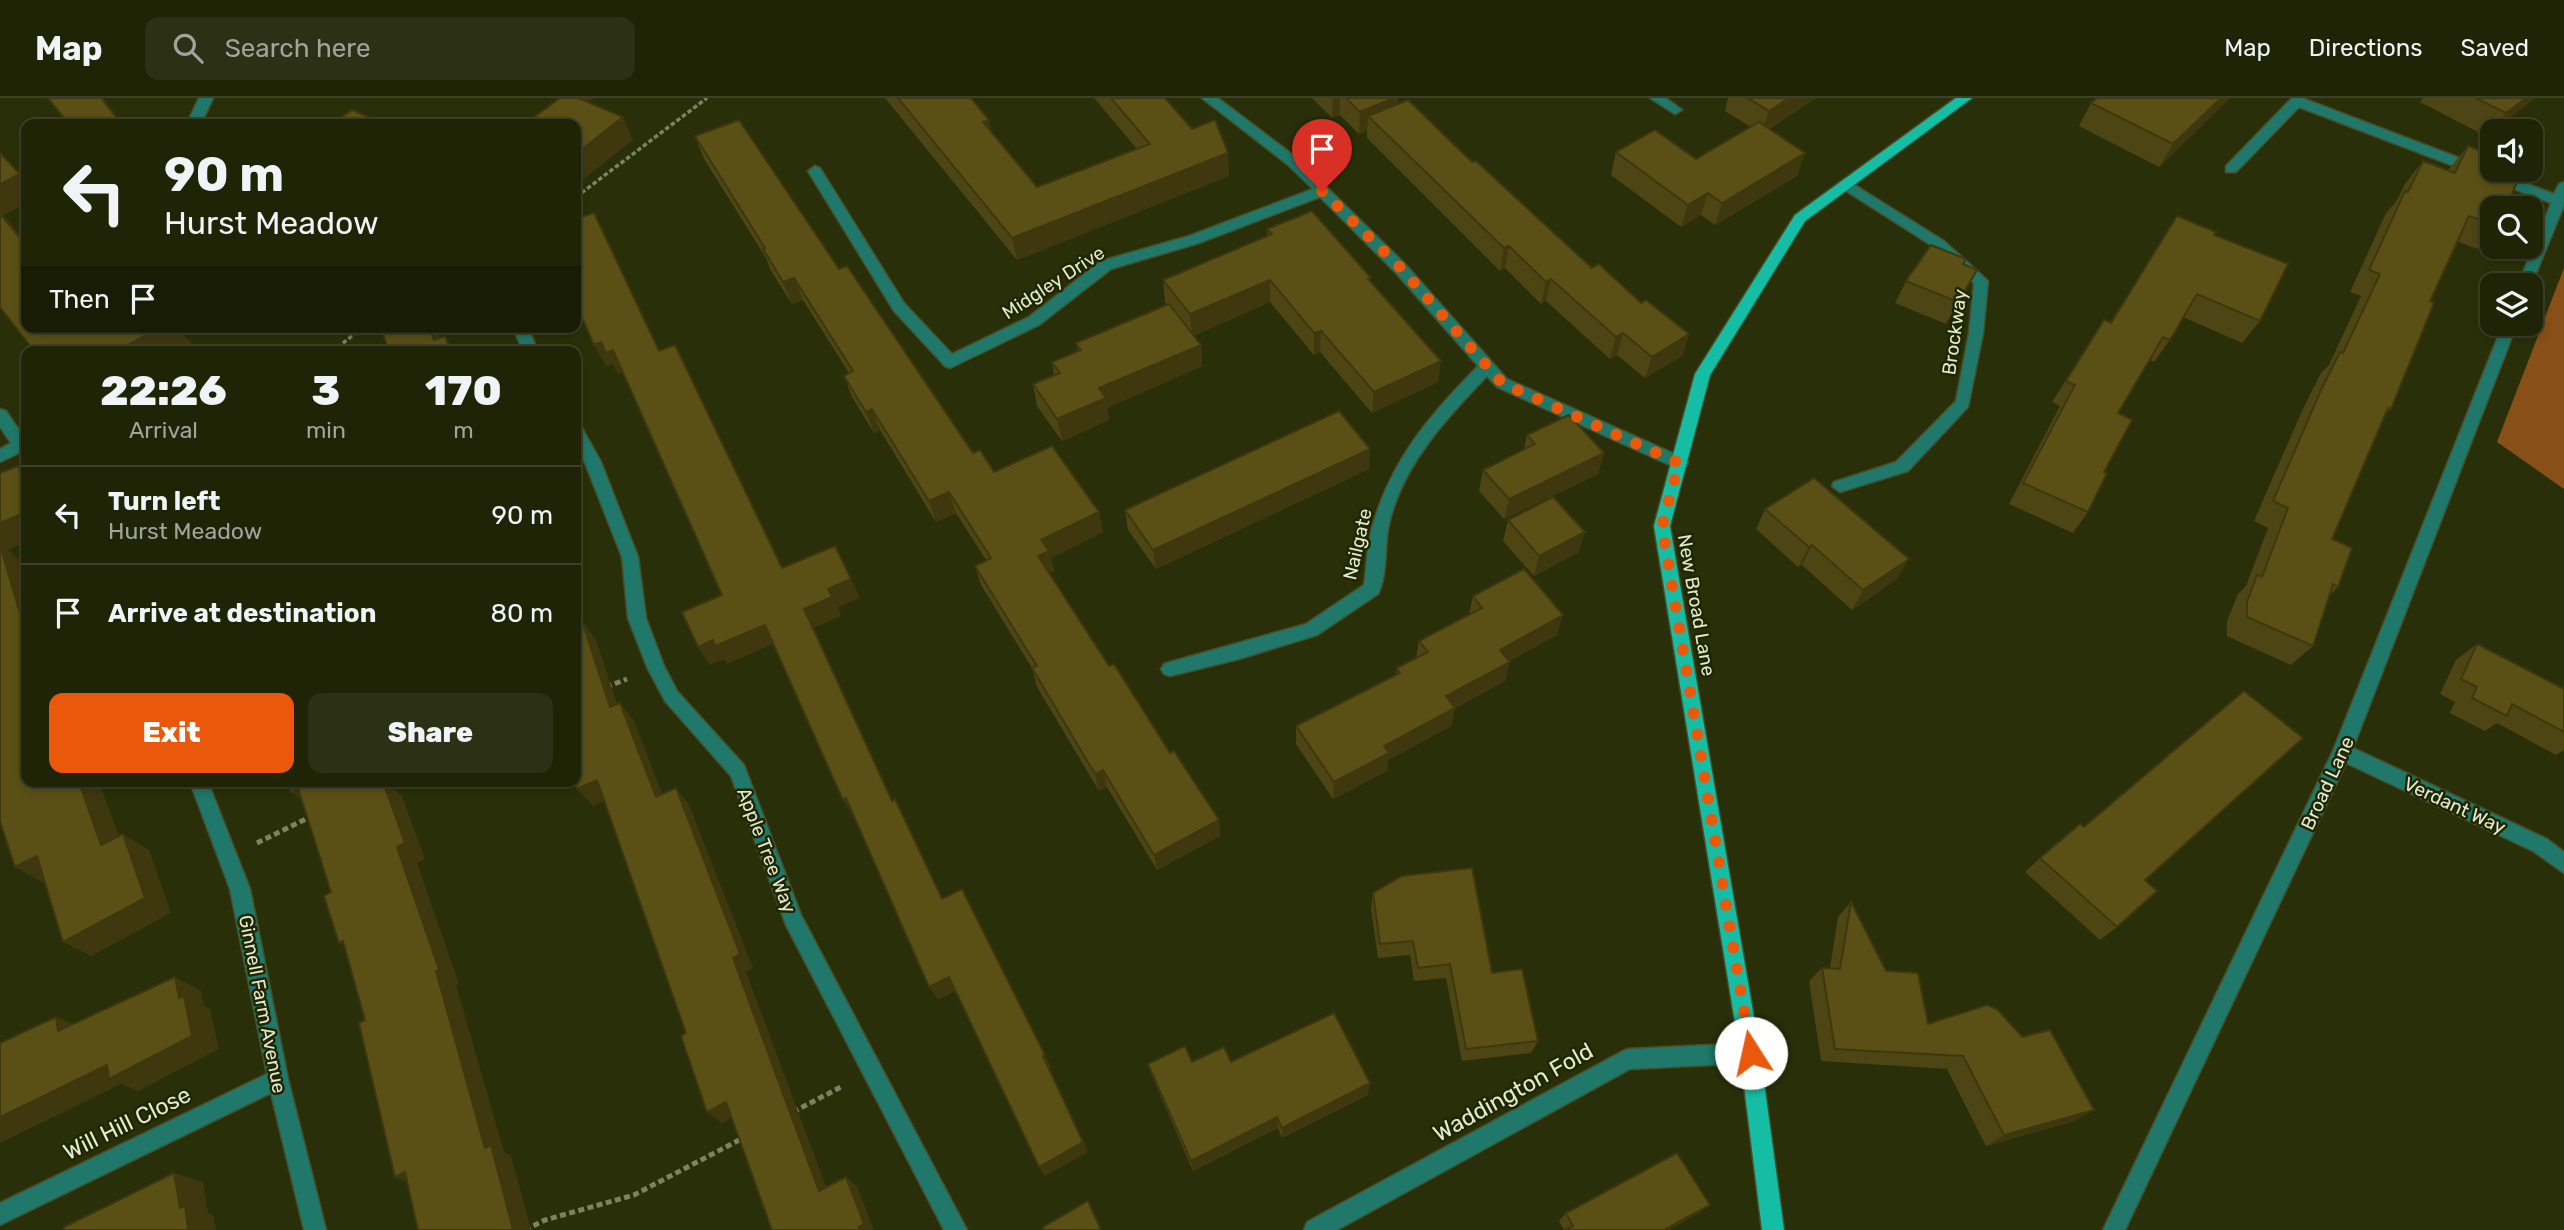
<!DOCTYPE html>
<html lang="en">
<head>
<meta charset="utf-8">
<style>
  body { margin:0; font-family:Rubik,sans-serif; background:#2c3015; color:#f1f3f6; height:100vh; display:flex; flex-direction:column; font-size:26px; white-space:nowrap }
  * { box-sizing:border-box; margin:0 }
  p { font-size:23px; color:#a1a49b }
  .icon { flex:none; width:38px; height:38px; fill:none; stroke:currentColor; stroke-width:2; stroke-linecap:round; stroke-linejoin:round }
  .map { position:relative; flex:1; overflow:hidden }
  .sheet { position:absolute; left:21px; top:248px; width:560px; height:441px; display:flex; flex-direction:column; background:#1f2407; border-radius:14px; box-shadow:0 4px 10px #0003,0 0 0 2px #3c4128 }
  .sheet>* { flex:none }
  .hud { position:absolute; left:21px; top:21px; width:560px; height:214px; border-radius:14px; box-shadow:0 4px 10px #0003,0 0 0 2px #3c4128; background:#1f2407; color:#f1f3f6; overflow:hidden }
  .tools { position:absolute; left:2480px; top:21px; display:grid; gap:14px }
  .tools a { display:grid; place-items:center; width:63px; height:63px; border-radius:14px; background:#1f2407; box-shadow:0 4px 10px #0003,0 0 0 2px #3c4128; font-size:35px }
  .pin { position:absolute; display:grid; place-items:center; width:60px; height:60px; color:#fff; margin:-72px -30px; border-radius:50% 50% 50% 0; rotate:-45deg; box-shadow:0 0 7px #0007 }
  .pin .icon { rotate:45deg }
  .me { position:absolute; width:77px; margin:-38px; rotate:350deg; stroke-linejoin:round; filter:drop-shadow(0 0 5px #0008) }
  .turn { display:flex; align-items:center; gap:24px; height:147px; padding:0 28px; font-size:32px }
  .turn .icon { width:91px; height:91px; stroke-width:2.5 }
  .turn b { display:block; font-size:49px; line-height:60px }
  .then { display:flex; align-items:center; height:66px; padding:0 28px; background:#0003; gap:14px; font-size:26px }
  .eta { display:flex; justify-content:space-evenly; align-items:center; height:119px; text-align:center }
  .eta b { font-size:42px; font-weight:800; line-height:49px }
  .primary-button { display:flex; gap:14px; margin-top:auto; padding:14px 28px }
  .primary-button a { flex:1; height:80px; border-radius:14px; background:#ea580c; color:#fff; font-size:28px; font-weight:800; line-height:80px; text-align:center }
  .primary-button a+a { background:#2c3015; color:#f1f3f6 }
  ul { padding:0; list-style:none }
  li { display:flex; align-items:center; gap:21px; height:98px; padding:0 28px; border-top:2px solid #3c4128 }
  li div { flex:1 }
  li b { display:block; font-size:26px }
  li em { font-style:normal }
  header { display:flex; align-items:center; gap:42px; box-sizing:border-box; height:98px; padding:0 35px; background:#1f2407; border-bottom:2px solid #3c4128 }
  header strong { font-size:33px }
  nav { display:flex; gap:38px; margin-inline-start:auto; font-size:24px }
  .search { width:490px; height:63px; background:#2c3015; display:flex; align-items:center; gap:18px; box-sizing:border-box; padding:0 24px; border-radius:14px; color:#a1a49b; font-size:26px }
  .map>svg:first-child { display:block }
</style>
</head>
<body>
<header>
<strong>Map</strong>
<div class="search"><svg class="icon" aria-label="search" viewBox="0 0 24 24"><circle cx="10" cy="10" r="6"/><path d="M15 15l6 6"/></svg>Search here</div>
<nav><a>Map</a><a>Directions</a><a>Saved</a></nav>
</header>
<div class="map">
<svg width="2564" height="1132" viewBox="0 0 2564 1132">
  <rect width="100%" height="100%" fill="#293009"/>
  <!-- forest -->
  <polygon fill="#884f18" points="2564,170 2564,391 2497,344"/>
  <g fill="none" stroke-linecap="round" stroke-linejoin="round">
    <defs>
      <g id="minor">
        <polygon points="199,0 213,0 201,26 187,26"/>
        <path d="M1202 0H1218L1297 60 1406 167 1507 281 1686 361 1688 365 1686 369H1674L1497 289 1487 278C1446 321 1403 366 1389 426 1384 448 1388 476 1378 496L1317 537 1239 561 1170 578 1164 576 1161 571 1164 566 1170 564 1306 526 1364 487C1367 467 1367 443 1374 423 1394 358 1431 316 1478 268L1396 175 1320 99 1199 145 1111 171 1039 227 950 270 945 268 894 213 808 73 815 68 820 70 904 205 952 256 1029 219 1101 163 1189 138 1313 91 1287 66Z"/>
        <polygon points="1650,0 1666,0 1682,12 1675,16"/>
        <polygon points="2292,0 2302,0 2554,96 2559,86 2564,84 2564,107 2530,190 2530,187 2518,187 2551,105 2299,9 2236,74 2226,74 2226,68"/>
        <polygon points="1845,81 1944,143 1988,183 1983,235 1968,309 1908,373 1840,394 1832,388 1834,384 1896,364 1956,303 1969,235 1974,185 1934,149 1840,89 1838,86"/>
        <polygon points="2503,226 2517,226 2353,650 2547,741 2564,754 2564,775 2533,753 2346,665 2125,1132 2103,1132 2333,653"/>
        <polygon points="513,229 528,229 538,254 523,254"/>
        <polygon points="0,311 6,313 26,342 26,356 21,354 0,364 0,351 11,345 0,329"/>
        <polygon points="576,328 582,330 601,364 638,459 646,520 664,568 677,593 744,667 801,817 967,1132 944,1132 786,827 731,678 665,603 647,569 628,520 622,459 585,365 576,348"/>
        <polygon points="190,684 208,684 250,791 288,981 326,1132 304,1132 271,995 0,1127 0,1105 267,976 230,791"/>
        <polygon points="1750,945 1757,948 1760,955 1757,962 1750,965 1630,971 1337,1132 1304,1132 1307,1124 1621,954 1628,951"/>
      </g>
      <polygon id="major" points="1956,0 1972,0 1805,123 1710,277 1670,428 1760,955 1784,1132 1762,1132 1740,955 1654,428 1695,276 1795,117"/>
    </defs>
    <!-- minor casing -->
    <use href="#minor" stroke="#474e29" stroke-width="3"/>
    <!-- major casing -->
    <use href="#major" stroke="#474e29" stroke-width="3"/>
    <!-- path-far1 -->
    <g stroke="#7c8364" stroke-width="3.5" stroke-dasharray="4.5 2.5" stroke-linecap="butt">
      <polyline points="576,99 707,0"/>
      <polyline points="332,254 363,229"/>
    </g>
    <!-- path -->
    <g stroke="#7c8364" stroke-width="5" stroke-dasharray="6 3.5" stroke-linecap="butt">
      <polyline points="606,589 627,581"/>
      <polyline points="257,745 312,718"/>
      <polyline points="793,1014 841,989"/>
      <polyline points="525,1132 545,1122 634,1097 745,1039"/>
    </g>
    <!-- minor -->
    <use href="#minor" fill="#1f7869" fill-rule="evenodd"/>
    <!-- major -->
    <use href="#major" fill="#16bda5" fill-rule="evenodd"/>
  </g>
  <!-- wall -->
  <g fill="#4d4513">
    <polygon points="885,0 971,0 992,35 1037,89 1137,51 1094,0 1165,0 1229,78 1017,162"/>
    <polygon points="1312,0 1398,0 1397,6 1472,64 1592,170 1641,205 1689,236 1682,258 1645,280 1617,257 1610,261 1546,203 1541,206 1505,170 1500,173 1367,40 1367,33 1359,36 1340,17 1332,20"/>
    <polygon points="1728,0 1816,0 1769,31 1805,55 1797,78 1715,127 1701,117 1681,129 1611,77 1616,54 1696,61 1751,29 1725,13"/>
    <polygon points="2097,0 2230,0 2159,69 2079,28 2091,5"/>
    <polygon points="2423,0 2535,0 2486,38 2420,4"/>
    <polygon points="695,38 839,171 973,355 994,374 1099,414 1103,434 1051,460 1054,473 1049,475 1109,568 1219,722 1220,738 1157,772 1107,689 1099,693 1037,589 1032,570 981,487 975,468 986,462 956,415 936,424 880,332 874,335 852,299 844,278 849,275 803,202 792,206 771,173 766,160 704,61"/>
    <polygon points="2468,48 2492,110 2492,135 2477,151 2457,143 2430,203 2391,311 2384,318 2332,441 2338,489 2330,497 2313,548 2291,567 2227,538 2227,523 2238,496 2246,488 2268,430 2254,423 2302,313 2321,275 2329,267 2361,198 2350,194 2386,115 2396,104 2405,86 2423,63 2448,72"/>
    <polygon points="2177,118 2214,137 2260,223 2242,245 2183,219 2170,242 2154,264 2150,262 2118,315 2104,374 2088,414 2073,435 2009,406 2060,308 2052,304 2104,222 2110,225"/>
    <polygon points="1267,131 1371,185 1438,284 1372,315 1320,254 1314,257 1270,204 1193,238 1201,247 1202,268 1107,310 1109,322 1062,343 1037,308 1033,286 1054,277 1052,264 1078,253 1076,245 1167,207 1165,204 1163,182 1268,138"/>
    <polygon points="1963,167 1977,172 1946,226 1895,205 1906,183"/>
    <polygon points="1527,337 1604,355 1598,376 1504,421 1479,393 1483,372 1524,352"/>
    <polygon points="1369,371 1156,471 1128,432 1125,412"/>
    <polygon points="1765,411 1897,481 1852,512 1802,467 1798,469 1756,431"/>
    <polygon points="1508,422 1579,454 1534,478 1503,443"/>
    <polygon points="1473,498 1557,537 1509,563 1505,583 1455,610 1451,628 1388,662 1387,673 1333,701 1296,646 1296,628 1396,577 1397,570 1416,561 1419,543 1469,516"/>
    <polygon points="2477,546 2564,591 2564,652 2556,657 2497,625 2485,633 2450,615 2455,604 2440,596 2456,562"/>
    <polygon points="2040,760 2145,782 2117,829 2100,842 2025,774"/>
    <polygon points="1373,795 1492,875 1538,943 1531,955 1462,963 1446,880 1414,883 1410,857 1378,860 1371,811"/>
    <polygon points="1851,804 1886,873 1928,926 2074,1023 1986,1048 1947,971 1821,963 1809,883 1822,870 1830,870 1838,819"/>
    <polygon points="1192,964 1231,964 1368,997 1282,1040 1278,1030 1193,1073 1152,978 1148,966"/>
    <polygon points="1566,1115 1699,1115 1669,1132 1564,1132 1559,1123"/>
  </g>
  <!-- shaded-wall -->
  <g fill="#3f380f">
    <polygon points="101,0 103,0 122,26 121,26"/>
    <polygon points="573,0 595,0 577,8"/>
    <polygon points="1333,0 1340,0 1340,17 1332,20"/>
    <polygon points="1393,0 1398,0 1396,21 1368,18 1367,33 1359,36 1360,14"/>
    <polygon points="1789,0 1816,0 1761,35 1769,13"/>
    <polygon points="2221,0 2230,0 2159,69 2173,46"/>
    <polygon points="2526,0 2535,0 2486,38 2506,15"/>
    <polygon points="623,19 633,42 576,87 576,56"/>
    <polygon points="989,22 994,44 983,24"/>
    <polygon points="0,54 26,83 26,106 3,117 26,144 26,147 0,116"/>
    <polygon points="1228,55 1229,78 1017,162 1012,140"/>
    <polygon points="1805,55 1797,78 1715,127 1722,105"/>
    <polygon points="1708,95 1701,117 1681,129 1688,107"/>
    <polygon points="594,115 605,137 670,274 659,253"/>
    <polygon points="1509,148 1505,170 1500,173 1504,150"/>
    <polygon points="1977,172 1965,194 1946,226 1958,204"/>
    <polygon points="794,180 803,202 792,206 783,184"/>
    <polygon points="1551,181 1546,203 1541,206 1546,184"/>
    <polygon points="1270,182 1270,204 1192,238 1190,216"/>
    <polygon points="162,229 178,229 192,246 177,254 114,254"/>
    <polygon points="429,229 432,229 441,242 434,242"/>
    <polygon points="1321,233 1320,254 1314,257 1314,235"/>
    <polygon points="1623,235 1617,257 1610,261 1616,239"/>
    <polygon points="1689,236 1682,258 1645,280 1652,259"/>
    <polygon points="445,238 455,254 451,254"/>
    <polygon points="601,244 613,252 625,273 618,276 613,266 606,268 594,247"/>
    <polygon points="1201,247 1202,268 1107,310 1109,322 1062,343 1057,321 1099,290"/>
    <polygon points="1441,263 1438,284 1372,315 1374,294"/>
    <polygon points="872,311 880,332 874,335 866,314"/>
    <polygon points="1370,351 1369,371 1156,471 1153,452"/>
    <polygon points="1604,355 1598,376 1504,421 1509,401"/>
    <polygon points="18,368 26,375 26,393"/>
    <polygon points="949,394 956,415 936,424 929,403"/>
    <polygon points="26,414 26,445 8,452 26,467 26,536 0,456 0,425"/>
    <polygon points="1099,414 1103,434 1051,460 1054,473 1043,478 1038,458 1041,442"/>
    <polygon points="1585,434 1579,454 1534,478 1539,458"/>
    <polygon points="1812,447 1802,467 1798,469 1809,449"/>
    <polygon points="1909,461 1897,481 1852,512 1863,492"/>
    <polygon points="851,481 860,500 838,509 841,518 814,530 900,719 804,511 828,491"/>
    <polygon points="576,513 587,545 576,530"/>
    <polygon points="1563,517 1557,537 1495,570 1500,552"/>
    <polygon points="582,523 596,542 624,627 610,609"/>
    <polygon points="765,527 775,545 727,566 724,561 710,567 698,549 713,542"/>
    <polygon points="1510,564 1505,583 1443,616 1446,598"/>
    <polygon points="620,605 634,623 670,716 656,699"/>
    <polygon points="1455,610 1451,628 1388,662 1387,673 1333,701 1334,684 1384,648"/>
    <polygon points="1103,672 1107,689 1099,693 1095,676"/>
    <polygon points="597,682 612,699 593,708 577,691"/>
    <polygon points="79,684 99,684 128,763 101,747"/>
    <polygon points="377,684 388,684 390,688 402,698 425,761 417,765 459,886 456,887 504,1054 511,1058 531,1132 513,1132 485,1050"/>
    <polygon points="298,690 313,710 291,694"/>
    <polygon points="676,690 689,707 753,870 746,874 831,1102 819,1093 733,860"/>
    <polygon points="846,700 856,717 853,718 843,702"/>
    <polygon points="895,701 903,718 950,816 942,801"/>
    <polygon points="1219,722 1220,738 1157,772 1154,757"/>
    <polygon points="123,736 149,752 171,815 91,858 63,844"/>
    <polygon points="37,758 65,774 44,785 15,769"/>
    <polygon points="175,879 201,893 204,908 210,911 219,951 138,993 121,986 0,1045 0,1019 107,967 179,900"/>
    <polygon points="949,879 957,892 938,902 929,889"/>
    <polygon points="56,919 86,932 58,933"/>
    <polygon points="1045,957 1051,969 1049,970 1088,1054 1045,1078 1039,1069 1043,958"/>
    <polygon points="1370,985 1368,997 1282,1040 1282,1030"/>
    <polygon points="726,1004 740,1015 722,1025 707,1014"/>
    <polygon points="2094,1012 2074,1023 1986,1048 2004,1037"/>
    <polygon points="1277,1019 1278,1030 1193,1073 1191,1063"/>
    <polygon points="405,1074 418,1088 395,1079"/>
    <polygon points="174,1075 203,1084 208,1115 213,1117 216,1132 188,1132 180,1110"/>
    <polygon points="846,1079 857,1088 874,1132 860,1132"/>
    <polygon points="1710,1107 1699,1115 1669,1132 1664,1132"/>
  </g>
  <!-- building -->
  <g fill="#5a5016" stroke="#3f380f" stroke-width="2">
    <polygon points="48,0 101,0 121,26 69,26"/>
    <polygon points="560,0 578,0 623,19 576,56 576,26 525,26"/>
    <polygon points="898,0 971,0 989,22 983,24 1037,89 1150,46 1111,0 1165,0 1192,31 1215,22 1228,55 1012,140"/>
    <polygon points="1346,0 1393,0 1360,14"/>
    <polygon points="1748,0 1789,0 1769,13"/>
    <polygon points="2097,0 2221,0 2173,46 2091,5"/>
    <polygon points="2476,0 2526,0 2506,15"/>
    <polygon points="1408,2 1472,64 1476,63 1592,170 1599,166 1641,205 1646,202 1689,236 1652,259 1623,235 1616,239 1551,181 1546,184 1509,148 1504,150 1368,18"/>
    <polygon points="352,12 385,26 332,26"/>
    <polygon points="739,22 839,171 847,168 973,355 980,352 994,374 1052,348 1099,414 1041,442 1049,453 1038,458 1109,568 1114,566 1170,655 1174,653 1219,722 1154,757 1103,672 1095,676 1032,570 1037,568 975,468 991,460 949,394 929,403 872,311 866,314 844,278 853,273 794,180 783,184 763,151 765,150 695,38"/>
    <polygon points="1759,24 1805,55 1722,105 1708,95 1688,107 1616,54 1655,32 1696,61"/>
    <polygon points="2468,48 2492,57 2492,72 2522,72 2506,110 2492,110 2492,126 2469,118 2430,203 2434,205 2391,311 2388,310 2332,441 2352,450 2338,489 2333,486 2313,548 2247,519 2247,504 2257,477 2262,479 2288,410 2273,403 2321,292 2340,254 2343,255 2380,176 2369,172 2405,93 2408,94 2423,63 2455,75"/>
    <polygon points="0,55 20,76 0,86"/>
    <polygon points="1312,113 1371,180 1368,181 1441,263 1374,294 1321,233 1314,235 1270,182 1190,216 1163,182 1272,136 1267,131"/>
    <polygon points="594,115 659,253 675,247 782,470 835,448 851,481 828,491 832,499 804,511 892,703 895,701 942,801 962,791 1045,957 1043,958 1083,1044 1039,1069 949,879 929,889 846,700 843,702 765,527 715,548 713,542 698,549 682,514 722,497 613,252 606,255 601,244 594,247 576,206 576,121"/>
    <polygon points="0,116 26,147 26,229 162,229 114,254 35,254 0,209"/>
    <polygon points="2177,118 2216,134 2214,137 2288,166 2260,223 2197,196 2170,242 2163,239 2118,315 2132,322 2104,374 2107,375 2088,414 2023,385 2075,287 2066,283 2104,222 2111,225"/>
    <polygon points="1931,147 1966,161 1963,166 1977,172 1958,204 1906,183"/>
    <polygon points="1169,206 1201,247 1099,290 1106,300 1057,321 1033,286 1060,275 1052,264 1081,252 1076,245"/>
    <polygon points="401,229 429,229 434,242 445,238 451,254 389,254 383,235"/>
    <polygon points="1339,313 1370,351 1153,452 1125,412"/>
    <polygon points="1569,317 1604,355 1509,401 1483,372 1535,346 1527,337"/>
    <polygon points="18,368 26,393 26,414 0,425 0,375"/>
    <polygon points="1814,380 1909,461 1863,492 1812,447 1809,449 1765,411"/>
    <polygon points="1553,399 1585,434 1539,458 1508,422"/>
    <polygon points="0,447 26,536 26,684 79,684 101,747 123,736 145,800 63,844 37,758 15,769 0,723"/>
    <polygon points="1524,471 1563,517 1500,552 1510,564 1446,598 1455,610 1384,648 1389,655 1334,684 1296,628 1400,575 1397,570 1428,554 1419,543 1482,510 1473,498"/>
    <polygon points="582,523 610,609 620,605 656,699 676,690 740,856 733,860 819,1093 846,1079 864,1126 859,1129 860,1132 772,1132 726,1004 707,1014 681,938 686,935 597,682 577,691 575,684 576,684 576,525"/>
    <polygon points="2477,546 2564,591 2564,634 2512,606 2507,618 2472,600 2477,589 2461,581"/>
    <polygon points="2244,593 2303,640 2145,782 2157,793 2117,829 2040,760 2080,726 2084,729"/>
    <polygon points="287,684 383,684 405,745 397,749 439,872 436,873 485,1050 491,1047 513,1132 418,1132 405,1074 395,1079 359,925 365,922 343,843 339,845 324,798 331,794 298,690 291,694"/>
    <polygon points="1472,770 1492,875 1522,871 1538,943 1466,951 1450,866 1418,870 1413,843 1380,846 1373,795 1402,778"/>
    <polygon points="1851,804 1886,873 1918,875 1928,926 1987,907 1997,911 2022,939 2050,932 2094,1012 2004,1037 1963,958 1835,951 1822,870 1840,871"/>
    <polygon points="175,879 179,900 184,898 192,938 109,981 107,967 0,1019 0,945 56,919 58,933"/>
    <polygon points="1334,915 1370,985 1282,1030 1277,1019 1191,1063 1148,966 1185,948 1192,964 1224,949 1231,964"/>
    <polygon points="1677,1055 1710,1107 1664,1132 1565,1132 1573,1128 1566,1115"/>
    <polygon points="174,1075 180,1110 185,1108 188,1132 64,1132 64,1129"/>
    <polygon points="1088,1103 1101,1132 1044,1132 1043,1129"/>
  </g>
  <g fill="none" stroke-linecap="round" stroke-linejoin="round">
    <!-- route -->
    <polyline stroke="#ea580c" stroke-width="12" stroke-dasharray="0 21.6" points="1322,93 1402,171 1502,285 1679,365 1662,428 1751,955"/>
  </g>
  <g text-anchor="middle" stroke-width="5" stroke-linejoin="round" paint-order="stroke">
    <!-- street labels -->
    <g font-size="19" fill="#e3e9d3" stroke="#1f2600">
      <text transform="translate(1053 184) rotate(-33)" y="7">Midgley Drive</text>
      <text transform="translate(1954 234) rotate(-82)" y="7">Brockway</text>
      <text transform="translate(1357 446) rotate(-77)" y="7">Nailgate</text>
      <text transform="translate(1697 507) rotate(80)" y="7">New Broad Lane</text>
      <text transform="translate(2327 685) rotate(-65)" y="7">Broad Lane</text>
      <text transform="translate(2455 707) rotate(25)" y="7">Verdant Way</text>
      <text transform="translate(767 752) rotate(69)" y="7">Apple Tree Way</text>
      <text transform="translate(263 906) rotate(79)" y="7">Ginnell Farm Avenue</text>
    </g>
    <!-- near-street labels -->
    <g font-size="23" fill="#e3e9d3" stroke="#1f2600">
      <text transform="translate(1513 994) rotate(-29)" y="8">Waddington Fold</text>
      <text transform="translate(127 1025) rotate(-26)" y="8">Will Hill Close</text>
    </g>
  </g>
</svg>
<div class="tools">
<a><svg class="icon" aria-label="sound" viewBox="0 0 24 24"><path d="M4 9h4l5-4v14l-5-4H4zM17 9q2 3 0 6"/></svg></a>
<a><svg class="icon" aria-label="search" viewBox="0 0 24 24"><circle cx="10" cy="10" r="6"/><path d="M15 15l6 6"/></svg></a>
<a><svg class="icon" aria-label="layers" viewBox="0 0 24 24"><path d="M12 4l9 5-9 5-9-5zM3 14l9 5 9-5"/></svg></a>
</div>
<div class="pin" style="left:1322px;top:93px;background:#d93025"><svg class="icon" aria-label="arrive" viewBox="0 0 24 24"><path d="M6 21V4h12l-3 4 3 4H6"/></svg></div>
<svg class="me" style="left:1751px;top:955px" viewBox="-20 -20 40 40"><circle r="19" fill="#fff"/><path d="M0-13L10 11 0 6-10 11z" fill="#ea580c"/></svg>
<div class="hud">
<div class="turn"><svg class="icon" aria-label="left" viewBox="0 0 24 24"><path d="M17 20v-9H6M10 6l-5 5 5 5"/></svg><div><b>90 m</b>Hurst Meadow</div></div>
<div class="then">Then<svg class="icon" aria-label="arrive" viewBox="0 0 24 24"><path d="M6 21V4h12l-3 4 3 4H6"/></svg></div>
</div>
<section class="sheet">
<div class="eta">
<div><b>22:26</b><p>Arrival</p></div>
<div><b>3</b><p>min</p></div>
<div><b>170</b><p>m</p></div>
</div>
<ul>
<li><svg class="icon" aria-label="left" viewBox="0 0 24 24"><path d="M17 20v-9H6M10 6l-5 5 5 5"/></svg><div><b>Turn left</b><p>Hurst Meadow</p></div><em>90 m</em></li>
<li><svg class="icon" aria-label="arrive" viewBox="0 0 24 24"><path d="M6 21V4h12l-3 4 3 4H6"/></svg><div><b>Arrive at destination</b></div><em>80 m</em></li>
</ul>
<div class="primary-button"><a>Exit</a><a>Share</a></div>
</section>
</div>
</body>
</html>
